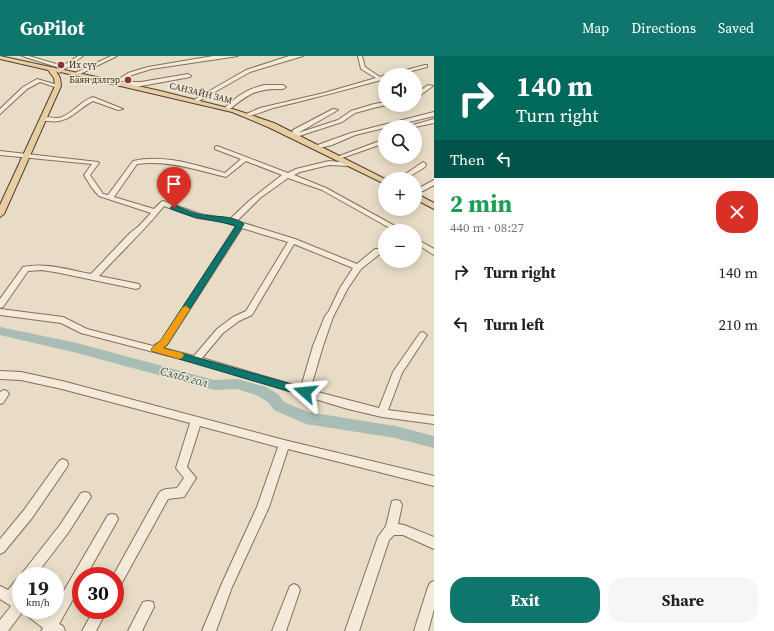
<!DOCTYPE html>
<html lang="en">
<head>
<meta charset="utf-8">
<style>
  body { margin:0; font-family:"Source Serif 4",serif; background:#f6f6f6; color:#222; height:100vh; display:flex; flex-direction:column; font-size:15px; white-space:nowrap }
  * { box-sizing:border-box; margin:0 }
  p { font-size:13px; color:#767676 }
  .icon { flex:none; width:22px; height:22px; fill:none; stroke:currentColor; stroke-width:2; stroke-linecap:round; stroke-linejoin:round }
  .map { position:relative; flex:1; overflow:hidden }
  .details { display:flex; flex-direction:column; background:#fff; width:340px }
  .details>* { flex:none }
  .hud { background:#00695c; color:#fff; overflow:hidden }
  .controls { position:absolute; left:378px; top:12px; display:grid; gap:8px }
  .controls a { display:grid; place-items:center; width:44px; height:44px; border-radius:50%; background:#fff; box-shadow:0 2px 10px #0003; font-size:20px }
  .speed { position:absolute; left:12px; top:511px; display:flex; gap:8px; font-size:20px; font-weight:700; text-align:center }
  .speed>* { display:grid; place-content:center; width:52px; height:52px; border-radius:50%; background:#fff; box-shadow:0 2px 10px #0003; line-height:1 }
  .speed small { font-size:10px; font-weight:400 }
  .speed .limit { border:6px solid #d22; background:#fff; color:#111 }
  .pin { position:absolute; display:grid; place-items:center; width:34px; height:34px; color:#fff; margin:-41px -17px; border-radius:50% 50% 50% 0; rotate:-45deg; box-shadow:0 0 4px #0007 }
  .pin .icon { rotate:45deg }
  .me { position:absolute; width:44px; margin:-22px; rotate:288deg; stroke-linejoin:round; filter:drop-shadow(0 0 3px #0008) }
  .turn { display:flex; align-items:center; gap:14px; height:84px; padding:0 16px; font-size:18px }
  .turn .icon { width:52px; height:52px; stroke-width:2.5 }
  .turn b { display:block; font-size:28px; line-height:34px }
  .then { display:flex; align-items:center; height:38px; padding:0 16px; background:#0003; gap:8px; font-size:15px }
  .round { display:grid; place-items:center; flex:none; width:42px; height:42px; border-radius:16px; background:#f6f6f6 }
  .summary { display:flex; align-items:center; justify-content:space-between; height:68px; padding:0 16px }
  h1 { font-size:24px; font-weight:700; line-height:30px; color:#1e9e55 }
  .action { display:flex; gap:8px; margin-top:auto; padding:8px 16px }
  .action a { flex:1; height:46px; border-radius:16px; background:#0f766e; color:#fff; font-size:16px; font-weight:700; line-height:46px; text-align:center }
  .action a+a { background:#f6f6f6; color:#222 }
  ul { padding:0; list-style:none }
  li { display:flex; align-items:center; gap:12px; height:52px; padding:0 16px }
  li div { flex:1 }
  li b { display:block; font-size:15px }
  li em { font-style:normal }
  header { display:flex; align-items:center; gap:24px; box-sizing:border-box; height:56px; padding:0 20px; background:#0f766e; color:#fff }
  header strong { font-size:19px }
  nav { display:flex; gap:22px; margin-inline-start:auto; font-size:14px }
  main { display:flex; flex:1; min-height:0 }
  .map>svg:first-child { display:block }
</style>
</head>
<body>
<header>
<strong>GoPilot</strong>
<nav><a>Map</a><a>Directions</a><a>Saved</a></nav>
</header>
<main>
<div class="map">
<svg width="434" height="575" viewBox="0 0 434 575">
  <rect width="100%" height="100%" fill="#e9dcc6"/>
  <g fill="none" stroke-linecap="round" stroke-linejoin="round">
    <!-- river -->
    <polygon fill="#a7bdb5" fill-rule="evenodd" points="0,271 77,287 214,324 237,323 266,331 278,338 284,346 308,356 395,370 434,380 434,392 395,382 306,368 274,354 268,346 256,339 237,333 214,334 77,297 0,279"/>
    <defs>
      <g id="minor">
        <polygon points="22,0 29,0 63,10 78,0 83,0 59,17 56,15 60,12"/>
        <polygon points="111,0 117,0 78,19 73,18"/>
        <polygon points="213,0 238,0 151,13 132,19 123,25 113,28 110,26 119,23 128,17 148,11"/>
        <polygon points="289,0 303,0 250,16 197,46 192,45 246,14"/>
        <path d="M358 0H362L365 11 380 21 385 19V23C348 33 311 43 273 52 266 54 249 62 244 59L260 52 324 37 376 22 361 13Z"/>
        <polygon points="425,9 427,9 427,11 396,19 387,19"/>
        <polygon points="188,18 191,20 190,21 141,30 119,30 116,28 119,26 141,26"/>
        <polygon points="37,23 61,30 58,32 40,26 27,33 0,58 0,53 23,31"/>
        <path d="M265 29H283L286 31 283 33C257 32 248 38 229 54L224 53C235 41 249 32 265 29Z"/>
        <polygon points="428,29 433,30 415,43 415,38"/>
        <path d="M93 41 123 53 118 54 93 45C77 53 69 68 49 65 45 65 43 65 40 63 46 59 55 64 62 61 74 56 81 45 93 41Z"/>
        <polygon points="385,46 385,49 387,49 377,51 355,57 342,66 296,81 291,80 293,74 333,53 338,54 298,77 338,64 351,55 374,48"/>
        <polygon points="434,56 434,60 355,79 332,89 315,93 312,91 351,77"/>
        <polygon points="434,63 434,67 415,71 406,71"/>
        <polygon points="385,83 385,87 339,103 334,102"/>
        <path d="M217 90 288 117 296 113 329 105 351 107V109L349 110 329 109 300 116 294 119 326 132 404 175H395L322 134 288 122 260 142 237 165 295 183 357 208 375 193H381V197L361 213 348 232 333 261 323 290 310 334 379 352 393 316 420 277 423 276 427 279 402 317 388 354 434 360V368L382 361 348 353 196 307 81 277 61 267 0 259V253L63 261 87 273 153 290 161 285 236 170 221 165 197 162 164 150C144 175 121 196 99 220L139 228 140 230 139 232 136 233 60 217 42 214 28 215 3 251 0 252V243L23 211C46 206 69 214 91 218L130 177 139 170 151 157 99 140 92 132 84 119 92 108 0 99V95L98 106 99 107 90 119 103 138 108 139 133 105C164 98 195 109 225 117L241 103 215 93V91ZM246 105 282 119 249 145 230 163 200 158 163 145 161 146 154 153 114 141 137 108C168 104 197 114 226 121ZM242 172 288 186 246 255 233 261 217 273 194 300 163 292 167 289ZM294 188 353 212 340 232 329 255 325 260 313 290 301 331 202 302 223 277 239 265 252 259Z"/>
        <polygon points="423,106 426,108 425,111 409,121 408,123 402,123 404,119"/>
        <polygon points="434,124 434,129 423,135 415,134 415,129 421,131"/>
        <polygon points="415,182 434,193 434,199 415,187"/>
        <path d="M0 315 21 316 62 325 284 384 434 420V430L288 393 269 451 232 531 216 575H202L223 525 257 451 278 391 200 370 187 411 196 422 184 441 168 443 119 532 115 534V520H113L159 437C163 432 170 433 177 432L184 422 176 412 190 367 62 333 21 324 0 323Z"/>
        <polygon points="4,334 7,335 9,338 3,347 0,348 0,336"/>
        <polygon points="63,403 67,405 68,408 67,411 32,462 4,496 0,498 0,483 24,454 59,405"/>
        <polygon points="85,436 89,437 91,441 68,477 35,520 21,520 23,516 60,469 81,437"/>
        <polygon points="396,444 400,445 402,449 398,468 404,469 434,481 434,493 403,479 394,479 389,484 359,575 345,575 378,481 386,470 392,445"/>
        <polygon points="112,458 116,459 118,463 116,467 86,520 81,520 81,529 59,568 63,570 65,575 41,575 43,572 26,559 25,554 41,554 49,561 53,554 55,554 55,550 108,459"/>
        <polygon points="21,521 21,537 19,540 21,541 21,554 24,554 8,575 0,575 0,564 11,550 0,543 0,530 8,534 17,523"/>
        <polygon points="434,525 434,553 428,575 414,575 428,531 430,527"/>
        <polygon points="294,528 298,530 300,534 286,575 272,575 290,530"/>
        <polygon points="148,545 153,546 154,551 142,575 128,575 143,546"/>
        <polygon points="94,554 107,554 96,575 82,575"/>
      </g>
      <g id="major">
        <polygon points="0,0 156,34 236,54 274,67 385,123 385,128 268,71 232,56 56,15 60,22 61,30 4,158 0,161 0,149 55,30 54,22 48,14 0,3"/>
        <polygon points="415,137 434,147 434,153 415,143"/>
      </g>
    </defs>
    <!-- minor casing -->
    <use href="#minor" stroke="#826f5e" stroke-width="2"/>
    <!-- major casing -->
    <use href="#major" stroke="#513e32" stroke-width="2"/>
    <!-- minor -->
    <use href="#minor" fill="#f5ead9" fill-rule="evenodd"/>
    <!-- major -->
    <use href="#major" fill="#e8cda3" fill-rule="evenodd"/>
  </g>
  <!-- route -->
  <path fill="#0f766e" stroke="#0a4d48" d="M174 149C182 152 190 156 198 158 213 162 232 158 244 168L167 289 163 292 309 333 310 336 309 339 305 340 152 295 151 293 161 284 236 170C224 166 212 165 199 162 189 160 180 156 171 153L170 152Z"/>
  <!-- slow -->
  <polygon fill="#f59e0b" points="186,250 190,253 167,289 163,292 182,297 184,299 182,302 179,303 152,295 151,293 161,284 183,251"/>
  <!-- markers -->
  <g fill="#8a353c" stroke="#f1e7d5" stroke-width="1.5">
    <circle cx="61" cy="9" r="4"/>
    <circle cx="128" cy="24" r="4"/>
  </g>
  <g text-anchor="middle" stroke-width="3" stroke-linejoin="round" paint-order="stroke">
    <!-- far-poi labels -->
    <g font-size="9" fill="#342820" stroke="#f1e7d5" text-anchor="start">
      <text x="69" y="12">Их сүү</text>
      <text x="120" y="27" text-anchor="end">Баян дэлгэр</text>
    </g>
    <!-- far-street labels -->
    <g font-size="9" fill="#342820" stroke="#f1e7d5">
      <text transform="translate(201 37) rotate(14)" y="3">САНЗАЙН ЗАМ</text>
    </g>
    <!-- water labels -->
    <g font-size="12" font-style="italic" fill="#31524e" stroke="#f1e7d5">
      <text transform="translate(184 321) rotate(15)" y="4">Сэлбэ гол</text>
    </g>
  </g>
</svg>
<div class="controls">
<a><svg class="icon" aria-label="sound" viewBox="0 0 24 24"><path d="M4 9h4l5-4v14l-5-4H4zM17 9q2 3 0 6"/></svg></a>
<a><svg class="icon" aria-label="search" viewBox="0 0 24 24"><circle cx="10" cy="10" r="6"/><path d="M15 15l6 6"/></svg></a>
<a>+</a>
<a>−</a>
</div>
<div class="speed"><div>19<small>km/h</small></div><div class="limit">30</div></div>
<div class="pin" style="left:174px;top:152px;background:#d93025"><svg class="icon" aria-label="arrive" viewBox="0 0 24 24"><path d="M6 21V4h12l-3 4 3 4H6"/></svg></div>
<svg class="me" style="left:305px;top:336px" viewBox="-20 -20 40 40"><path d="M0-17L14 15 0 8-14 15z" fill="#0f766e" stroke="#fff" stroke-width="4"/></svg>
</div>
<section class="details">
<div class="hud">
<div class="turn"><svg class="icon" aria-label="right" viewBox="0 0 24 24"><path d="M7 20v-9h11M14 6l5 5-5 5"/></svg><div><b>140 m</b>Turn right</div></div>
<div class="then">Then<svg class="icon" aria-label="left" viewBox="0 0 24 24"><path d="M17 20v-9H6M10 6l-5 5 5 5"/></svg></div>
</div>
<div class="summary"><div><h1>2 min</h1><p>440 m · 08:27</p></div><a class="round" style="background:#d93025;color:#fff"><svg class="icon" aria-label="close" viewBox="0 0 24 24"><path d="M6 6l12 12M18 6L6 18"/></svg></a></div>
<ul>
<li><svg class="icon" aria-label="right" viewBox="0 0 24 24"><path d="M7 20v-9h11M14 6l5 5-5 5"/></svg><div><b>Turn right</b></div><em>140 m</em></li>
<li><svg class="icon" aria-label="left" viewBox="0 0 24 24"><path d="M17 20v-9H6M10 6l-5 5 5 5"/></svg><div><b>Turn left</b></div><em>210 m</em></li>
</ul>
<div class="action"><a>Exit</a><a>Share</a></div>
</section>
</main>
</body>
</html>
